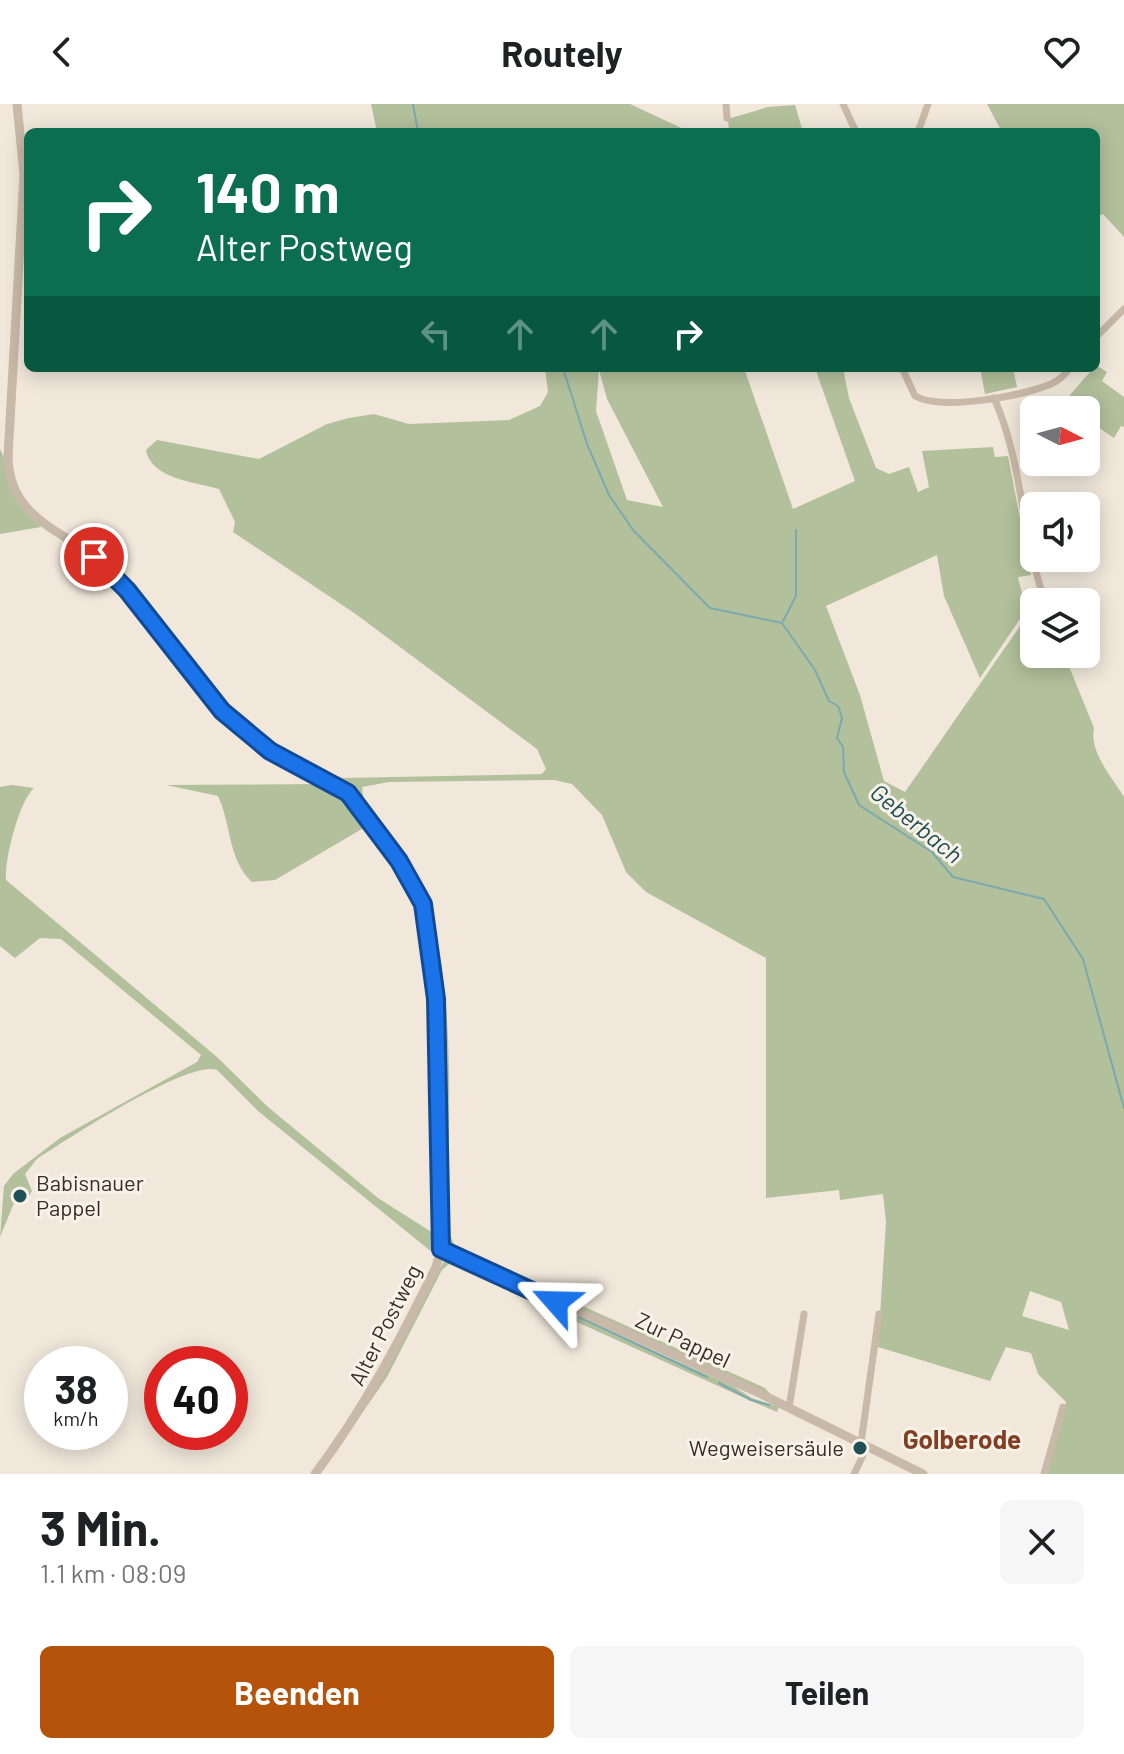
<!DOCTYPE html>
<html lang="de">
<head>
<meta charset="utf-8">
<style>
  body { margin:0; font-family:Barlow,sans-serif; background:#f6f6f6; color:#202124; height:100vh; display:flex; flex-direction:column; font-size:30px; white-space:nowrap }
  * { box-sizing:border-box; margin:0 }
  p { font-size:26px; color:#757577 }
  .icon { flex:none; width:44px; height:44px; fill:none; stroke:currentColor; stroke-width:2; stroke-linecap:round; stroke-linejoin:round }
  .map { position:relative; height:1370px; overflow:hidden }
  .side { display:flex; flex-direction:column; background:#fff; flex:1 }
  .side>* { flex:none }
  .banner { position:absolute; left:24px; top:24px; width:1076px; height:244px; border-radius:12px; box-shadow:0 4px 20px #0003; background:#0b6e4f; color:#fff; overflow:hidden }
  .needle { width:52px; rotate:96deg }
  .controls { position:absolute; left:1020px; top:292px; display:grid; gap:16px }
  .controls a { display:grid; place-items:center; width:80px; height:80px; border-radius:12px; background:#fff; box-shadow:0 4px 20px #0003; font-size:40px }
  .speed { position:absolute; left:24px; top:1242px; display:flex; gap:16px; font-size:40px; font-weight:700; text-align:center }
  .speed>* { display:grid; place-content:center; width:104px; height:104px; border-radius:50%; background:#fff; box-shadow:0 4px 20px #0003; line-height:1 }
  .speed small { font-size:20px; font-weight:400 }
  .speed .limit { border:12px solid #d22; background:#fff; color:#111 }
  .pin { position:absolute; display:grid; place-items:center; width:68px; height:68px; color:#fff; margin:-34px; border:4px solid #fff; border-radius:50%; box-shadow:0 2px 8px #0007 }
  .me { position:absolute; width:88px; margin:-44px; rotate:295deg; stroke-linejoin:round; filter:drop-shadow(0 0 6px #0008) }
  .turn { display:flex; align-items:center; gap:28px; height:168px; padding:0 40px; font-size:36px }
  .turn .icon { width:104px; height:104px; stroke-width:2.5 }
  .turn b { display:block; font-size:56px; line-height:68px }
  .lanes { display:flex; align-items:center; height:76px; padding:0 40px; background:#0003; justify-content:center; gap:40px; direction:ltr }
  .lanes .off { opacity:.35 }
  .round { display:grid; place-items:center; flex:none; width:84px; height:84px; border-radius:12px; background:#f6f6f6 }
  .summary { display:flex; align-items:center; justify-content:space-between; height:136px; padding:0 40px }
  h1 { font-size:48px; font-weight:700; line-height:60px }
  .primary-button { display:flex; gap:16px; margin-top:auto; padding:16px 40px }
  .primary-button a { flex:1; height:92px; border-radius:12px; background:#b45309; color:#fff; font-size:32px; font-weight:700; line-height:92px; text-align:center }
  .primary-button a+a { background:#f6f6f6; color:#202124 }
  header { display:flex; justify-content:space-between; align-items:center; height:104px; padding:0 40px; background:#fff; font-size:36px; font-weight:700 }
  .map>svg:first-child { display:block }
</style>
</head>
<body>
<header><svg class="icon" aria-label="back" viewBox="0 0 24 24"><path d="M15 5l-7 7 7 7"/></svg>Routely<svg class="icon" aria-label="heart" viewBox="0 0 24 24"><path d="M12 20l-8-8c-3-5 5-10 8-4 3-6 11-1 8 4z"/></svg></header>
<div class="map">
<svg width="1124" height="1370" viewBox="0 0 1124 1370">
  <rect width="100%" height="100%" fill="#f1e8db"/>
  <!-- green -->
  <g fill="#b2c09c" fill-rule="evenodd">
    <polygon points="371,0 630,0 690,28 377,28"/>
    <polygon points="987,0 1124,0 1124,133 1103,110 1096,113 1096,28 1002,28"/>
    <polygon points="795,1 803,28 729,28 728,15 768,3"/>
    <polygon points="1096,261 1107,268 1102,277 1124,293 1124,323 1121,322 1114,334 1086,315 1086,306 1079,306 1070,291"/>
    <path d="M545 264H744L793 405 855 377 815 264H843L849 294 876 364 889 370 909 363 918 388 929 383 922 347 993 343 995 353 1008 352 1031 471 1018 473 1026 506 980 574 944 492 937 451 826 502 860 591 884 677 905 688 1034 502V550H1064L1094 624C1089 648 1112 673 1124 693V1370H1046L1066 1298 1038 1270 1031 1249 1006 1243 990 1277 878 1243 886 1118 883 1090 840 1096 839 1086 766 1094V854L646 788 626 768 602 711 572 680 554 676 389 678 362 683 364 699 326 668 343 674 542 670 546 665 537 645 357 511 233 428 235 418 219 385C195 378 151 375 146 346L157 336 259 355 327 320 349 314 374 310 409 320 509 316 540 302 548 288ZM599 266 607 295 663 403 627 396 596 307ZM1030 1187 1061 1198 1069 1226 1022 1212Z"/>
    <polygon points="980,264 1013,264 1017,283 985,290"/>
    <polygon points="0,345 30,410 41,423 0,430"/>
    <path d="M325 680 352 699 367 722 275 776 252 778C228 756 231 719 218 692L166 681Z"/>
    <path d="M11 681 34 684C19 697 4 757 6 776L217 953 268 1003 378 1094 433 1129V1149L258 1007 217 966C189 955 66 1036 37 1055L25 1070 32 1087 28 1094 14 1099 0 1133 4 1082 13 1070 60 1034 197 958 201 951 61 835 40 834 15 854 0 842V683Z"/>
    <path d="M424 788C459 887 447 1022 448 1126L456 1145 765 1284 771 1291 454 1148 445 1130C445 1017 454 898 421 790Z"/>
    <polygon points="446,1154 733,1282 752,1294 779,1303 777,1308 749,1296 449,1160 442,1166 387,1273 320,1370"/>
  </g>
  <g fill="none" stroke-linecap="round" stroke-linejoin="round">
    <!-- stream -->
    <g stroke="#7ba9ae" stroke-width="2">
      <polyline points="413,0 418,28"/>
      <polyline points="563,264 587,340 609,391 633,426 710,504 782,519 815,566 829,597 838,602 842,614 837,634 843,643 844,668 859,701 932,748 953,773 1044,795 1083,855 1124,1004"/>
      <polyline points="783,517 796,492 796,426"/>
      <polyline points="453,1157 551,1200"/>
      <polyline points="579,1213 707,1273"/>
      <polyline points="719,1279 751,1296 769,1301"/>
    </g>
    <!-- minor -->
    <g stroke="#c9b9a8" stroke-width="7">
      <polyline points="726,0 727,14"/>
      <polyline points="843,0 856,28"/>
      <polyline points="918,28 928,0"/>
      <polyline points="1096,233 1124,205"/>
      <path d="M902 264 915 292C942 307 1022 292 1051 280 1059 277 1064 271 1070 264"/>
      <path d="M994 294C1023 358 1021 431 1045 497"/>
      <polyline points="789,1304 804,1210"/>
      <polyline points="861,1339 879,1210"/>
      <polyline points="854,1370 867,1343"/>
      <polyline points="1044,1370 1063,1303"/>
    </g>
    <!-- tertiary -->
    <g stroke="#c9b9a8" stroke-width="9">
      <path d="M17 0 24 71 8 352C9 420 71 427 108 464 159 517 192 585 249 631 276 653 309 663 338 682 364 699 412 769 423 799 430 820 430 844 433 866 444 958 441 1052 441 1145L436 1163C400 1236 364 1305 315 1370"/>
      <polyline points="441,1145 759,1289 923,1370"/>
    </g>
  </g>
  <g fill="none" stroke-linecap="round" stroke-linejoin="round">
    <defs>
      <polyline id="route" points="94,453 127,486 222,607 270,647 348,689 399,757 423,800 436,895 441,1145 556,1198"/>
    </defs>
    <!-- route casing -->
    <use href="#route" stroke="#114b97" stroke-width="20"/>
    <!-- route -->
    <use href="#route" stroke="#1a73e8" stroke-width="14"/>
  </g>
  <!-- markers -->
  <g fill="#1e5056" stroke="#f9f2e8" stroke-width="3">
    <circle cx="20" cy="1092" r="8"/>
    <circle cx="860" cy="1344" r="8"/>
  </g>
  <g text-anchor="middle" stroke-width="6" stroke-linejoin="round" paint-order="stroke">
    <!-- poi labels -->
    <g font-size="22" fill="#362d28" stroke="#f9f2e8" text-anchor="start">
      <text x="36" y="1087">Babisnauer<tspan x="36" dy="25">Pappel</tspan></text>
      <text x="844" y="1352" text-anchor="end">Wegweisersäule</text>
    </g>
    <!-- street labels -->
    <g font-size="22" fill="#362d28" stroke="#f9f2e8">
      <text transform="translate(385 1221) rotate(-63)" y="8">Alter Postweg</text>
      <text transform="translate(683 1236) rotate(25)" y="8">Zur Pappel</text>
    </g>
    <!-- water labels -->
    <g font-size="24" font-style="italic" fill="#1e5056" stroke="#f9f2e8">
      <text transform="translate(916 720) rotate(39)" y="8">Geberbach</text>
    </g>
    <!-- quarter labels -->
    <g font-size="26" font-weight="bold" fill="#833f23" stroke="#f9f2e8">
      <text x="962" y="1345">Golberode</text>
    </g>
  </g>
</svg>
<div class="controls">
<a><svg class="needle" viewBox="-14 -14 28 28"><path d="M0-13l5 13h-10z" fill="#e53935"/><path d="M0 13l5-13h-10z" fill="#757577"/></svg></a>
<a><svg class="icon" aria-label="sound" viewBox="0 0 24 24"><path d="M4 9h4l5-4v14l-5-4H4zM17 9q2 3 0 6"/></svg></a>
<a><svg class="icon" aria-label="layers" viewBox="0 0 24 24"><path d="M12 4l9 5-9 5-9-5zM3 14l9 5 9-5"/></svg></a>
</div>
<div class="speed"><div>38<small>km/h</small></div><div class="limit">40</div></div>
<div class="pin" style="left:94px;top:453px;background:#d93025"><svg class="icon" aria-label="arrive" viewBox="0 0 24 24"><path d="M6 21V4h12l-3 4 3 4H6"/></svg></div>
<svg class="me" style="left:556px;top:1198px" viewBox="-20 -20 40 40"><path d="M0-17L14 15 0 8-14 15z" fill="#1a73e8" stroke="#fff" stroke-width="4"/></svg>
<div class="banner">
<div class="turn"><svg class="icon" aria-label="right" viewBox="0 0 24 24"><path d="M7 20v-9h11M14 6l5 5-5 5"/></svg><div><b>140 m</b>Alter Postweg</div></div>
<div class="lanes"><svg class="icon off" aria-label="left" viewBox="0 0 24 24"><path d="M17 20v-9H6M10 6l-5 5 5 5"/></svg><svg class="icon off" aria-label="ahead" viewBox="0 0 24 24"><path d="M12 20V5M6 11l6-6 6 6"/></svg><svg class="icon off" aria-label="ahead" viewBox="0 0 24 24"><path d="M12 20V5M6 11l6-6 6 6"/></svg><svg class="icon" aria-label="right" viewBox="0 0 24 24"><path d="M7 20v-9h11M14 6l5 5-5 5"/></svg></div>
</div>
</div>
<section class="side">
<div class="summary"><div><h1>3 Min.</h1><p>1.1 km · 08:09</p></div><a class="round"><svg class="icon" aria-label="close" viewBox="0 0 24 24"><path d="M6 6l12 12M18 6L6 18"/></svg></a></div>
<div class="primary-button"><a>Beenden</a><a>Teilen</a></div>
</section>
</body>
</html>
